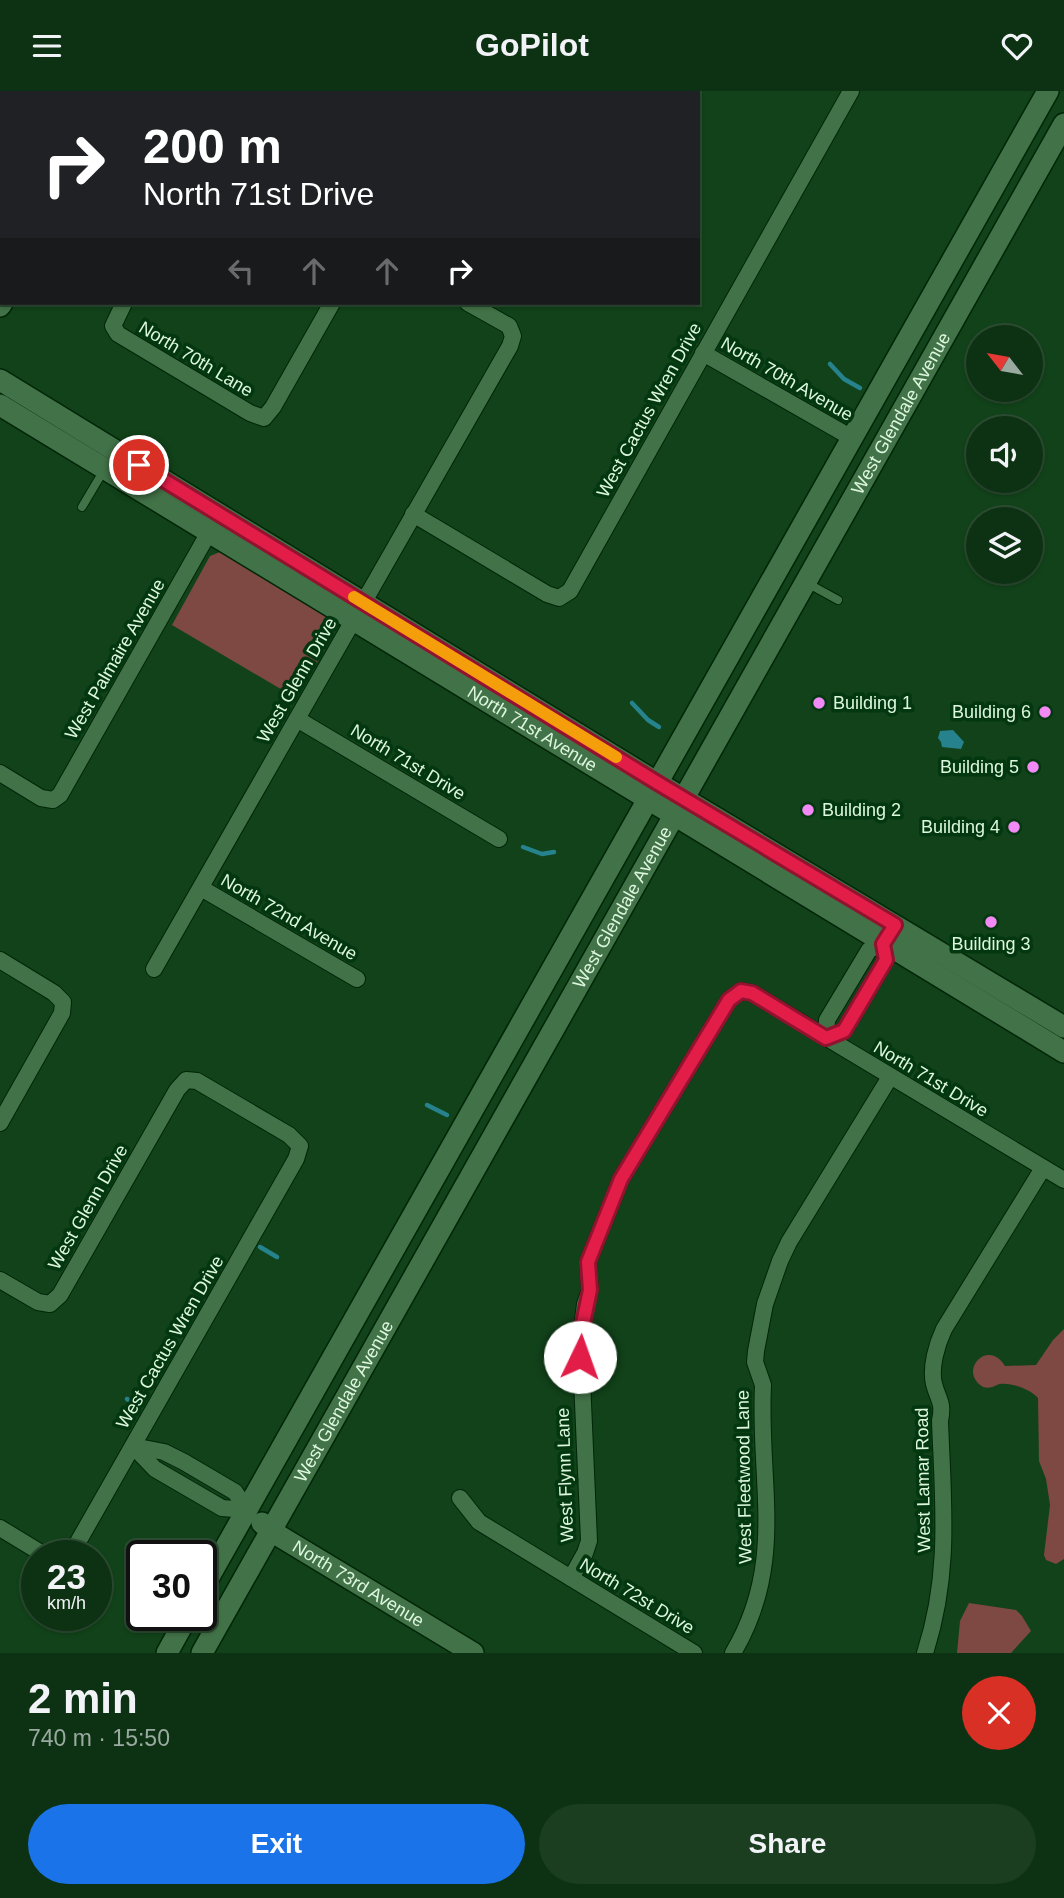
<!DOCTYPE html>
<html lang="en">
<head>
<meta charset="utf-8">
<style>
  body { margin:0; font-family:Arial,sans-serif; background:#1b3e21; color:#f1f3f6; height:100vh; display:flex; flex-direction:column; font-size:26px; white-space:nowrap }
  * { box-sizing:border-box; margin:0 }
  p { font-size:23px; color:#9aaaa0 }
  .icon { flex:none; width:38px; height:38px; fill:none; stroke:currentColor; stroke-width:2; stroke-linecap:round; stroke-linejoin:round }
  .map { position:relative; height:1562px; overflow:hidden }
  .side { display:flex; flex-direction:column; background:#0d3213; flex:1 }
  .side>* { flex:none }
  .hud { position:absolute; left:0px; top:0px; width:700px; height:214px; box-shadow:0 2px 5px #0004,0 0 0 2px #2d4d33; background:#202124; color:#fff; overflow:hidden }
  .needle { width:46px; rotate:301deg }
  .buttons { position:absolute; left:966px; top:234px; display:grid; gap:14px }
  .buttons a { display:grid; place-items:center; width:77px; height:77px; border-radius:50%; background:#0d3213; box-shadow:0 2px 5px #0004,0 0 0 2px #2d4d33; font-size:35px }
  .speed { position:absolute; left:21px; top:1449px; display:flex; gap:14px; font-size:35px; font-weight:700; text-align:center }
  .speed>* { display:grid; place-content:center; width:91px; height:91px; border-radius:50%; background:#0d3213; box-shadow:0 2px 5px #0004,0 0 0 2px #2d4d33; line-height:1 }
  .speed small { font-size:18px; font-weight:400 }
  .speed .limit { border:4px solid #111; border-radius:10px; background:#fff; color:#111 }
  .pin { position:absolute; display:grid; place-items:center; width:60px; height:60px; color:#fff; margin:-30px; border:4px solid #fff; border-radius:50%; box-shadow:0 2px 7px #0007 }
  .me { position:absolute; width:77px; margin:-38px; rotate:3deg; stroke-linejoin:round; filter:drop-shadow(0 0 5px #0008) }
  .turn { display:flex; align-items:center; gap:24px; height:147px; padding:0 28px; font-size:32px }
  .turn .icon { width:91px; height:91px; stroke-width:2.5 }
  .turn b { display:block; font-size:49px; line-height:60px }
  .lanes { display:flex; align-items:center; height:66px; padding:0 28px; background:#0003; justify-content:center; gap:35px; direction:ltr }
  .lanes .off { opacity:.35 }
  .round { display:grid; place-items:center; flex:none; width:74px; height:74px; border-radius:37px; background:#1b3e21 }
  .headline { display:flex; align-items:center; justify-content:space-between; height:119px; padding:0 28px }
  h1 { font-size:42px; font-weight:700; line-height:52px }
  .cta { display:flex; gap:14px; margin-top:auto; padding:14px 28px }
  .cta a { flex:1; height:80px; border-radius:42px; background:#1a73e8; color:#fff; font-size:28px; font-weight:700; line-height:80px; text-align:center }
  .cta a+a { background:#1b3e21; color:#f1f3f6 }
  header { display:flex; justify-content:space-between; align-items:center; height:91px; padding:0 28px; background:#0d3213; font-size:32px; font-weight:700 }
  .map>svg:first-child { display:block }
</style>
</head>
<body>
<header><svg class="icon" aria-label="menu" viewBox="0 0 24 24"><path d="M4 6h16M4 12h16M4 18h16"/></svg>GoPilot<svg class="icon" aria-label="heart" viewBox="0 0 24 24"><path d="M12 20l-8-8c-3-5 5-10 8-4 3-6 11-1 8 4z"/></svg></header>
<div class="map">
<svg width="1064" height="1562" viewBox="0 0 1064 1562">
  <rect width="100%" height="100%" fill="#114219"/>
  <!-- green -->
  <g fill="#7e4843">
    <polygon points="2,0 96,2 2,2 0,184 0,4"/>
    <polygon points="220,461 331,527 335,532 333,544 296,607 172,534 210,465"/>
    <path d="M1064 1238V1468L1056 1473 1046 1469 1044 1464 1050 1414 1046 1388 1039 1370 1038 1307C1032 1299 1011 1291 1000 1293 993 1295 992 1298 983 1296 957 1280 988 1247 1005 1275L1036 1274 1053 1249Z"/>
    <polygon points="969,1512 1016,1519 1022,1525 1031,1540 1011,1562 957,1562 960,1530"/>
  </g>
  <!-- water -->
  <polygon fill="#26828d" points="953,639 964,651 961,658 942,656 941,651 938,647 940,640"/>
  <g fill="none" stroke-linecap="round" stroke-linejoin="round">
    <!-- stream -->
    <g stroke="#26828d" stroke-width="4.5">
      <polyline points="830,273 844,288 860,297"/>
      <polyline points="632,612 648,629 659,636"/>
      <polyline points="523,756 542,763 554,761"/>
      <polyline points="427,1014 447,1024"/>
      <polyline points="260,1156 277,1166"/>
      <polyline points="127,1308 139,1315"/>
    </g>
    <defs>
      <g id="lane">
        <polyline points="82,416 104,379"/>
        <polyline points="807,492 838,509"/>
      </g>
      <g id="street">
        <polyline points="242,2 243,0"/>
        <polyline points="448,2 449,0"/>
        <polyline points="653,2 654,0"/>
        <polyline points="124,212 113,235 118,243 250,322 264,327 273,316 332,212"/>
        <polyline points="703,262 852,347"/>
        <polyline points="413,423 547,503 559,507 570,500 851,0"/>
        <polyline points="297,628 499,748"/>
        <polyline points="0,682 41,707 53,709 60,704 208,443"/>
        <polyline points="201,797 357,888"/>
        <polyline points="0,869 54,902 63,911 62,922 0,1032"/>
        <polyline points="154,878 510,255 513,245 509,235 468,212"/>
        <polyline points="826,947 827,929 869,859 883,853 887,846"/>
        <polyline points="826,947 844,940 886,869 883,853"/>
        <polyline points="0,1189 38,1211 50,1213 60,1204 177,999 186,989 197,990 289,1044 300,1055 296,1068 70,1465"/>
        <polyline points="133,1355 164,1361 184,1371 235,1401 247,1419"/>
        <polyline points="133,1355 155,1378 222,1417 247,1419"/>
        <polyline points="460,1407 479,1431 694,1562"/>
        <polyline points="0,1437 46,1465"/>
        <polyline points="571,1487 585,1462 589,1450 581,1266 582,1237 585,1213 590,1199 588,1171 621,1088 729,909 741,900 752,902 1064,1089"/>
        <path d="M733 1562C787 1471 758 1392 763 1294L755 1271 756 1260 765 1213 780 1170 789 1151 890 986"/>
        <path d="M925 1562C951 1482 943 1412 940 1330 944 1311 938 1309 934 1293 930 1276 937 1253 944 1238L1043 1077"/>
      </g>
      <g id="secondary">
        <polyline points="120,2 121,0"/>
        <polyline points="0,215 2,212"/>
        <polyline points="0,289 656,691 1064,936"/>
        <path id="s1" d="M0 314 1064 961"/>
        <path id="s2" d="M262 1432 271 1440 473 1562"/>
        <polyline points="201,1500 1048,0"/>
        <polyline points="167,1562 188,1524"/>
        <path id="s3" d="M202 1562 1064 33"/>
      </g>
    </defs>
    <!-- lane casing -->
    <use href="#lane" stroke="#012608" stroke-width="10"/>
    <!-- street casing -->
    <use href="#street" stroke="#012608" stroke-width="18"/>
    <!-- secondary casing -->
    <use href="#secondary" stroke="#012608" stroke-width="24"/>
    <!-- lane -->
    <use href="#lane" stroke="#427247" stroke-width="8"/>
    <!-- street -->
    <use href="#street" stroke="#427247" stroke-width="16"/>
    <!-- secondary -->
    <use href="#secondary" stroke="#427247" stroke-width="21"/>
  </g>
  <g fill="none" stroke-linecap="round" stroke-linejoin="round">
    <defs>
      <polyline id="route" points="139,374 656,691 895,834 883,853 886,869 844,940 826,947 752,902 741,900 729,909 621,1088 588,1171 590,1199 582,1237 580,1266"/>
    </defs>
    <!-- route casing -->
    <use href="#route" stroke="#92132f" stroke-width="18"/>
    <!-- route -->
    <use href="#route" stroke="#e11d48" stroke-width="12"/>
    <!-- slow -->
    <polyline stroke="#f59e0b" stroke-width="12" points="354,506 616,666"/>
  </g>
  <!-- markers -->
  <g fill="#f18af4" stroke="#03370f" stroke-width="2.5">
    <circle cx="819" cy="612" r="7"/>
    <circle cx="1045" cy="621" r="7"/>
    <circle cx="1033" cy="676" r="7"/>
    <circle cx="808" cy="719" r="7"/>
    <circle cx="1014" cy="736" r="7"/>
    <circle cx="991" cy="831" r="7"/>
  </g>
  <g text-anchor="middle" stroke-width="7" stroke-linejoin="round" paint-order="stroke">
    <!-- street labels -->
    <g font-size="18" fill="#ddf7de" stroke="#03370f">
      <text transform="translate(196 268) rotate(31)" y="6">North 70th Lane</text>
      <text transform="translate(787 288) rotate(30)" y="6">North 70th Avenue</text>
      <text transform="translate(649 319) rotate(-61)" y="6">West Cactus Wren Drive</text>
      <text dy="6" stroke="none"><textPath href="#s3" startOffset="1423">West Glendale Avenue</textPath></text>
      <text transform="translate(115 568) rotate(-60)" y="6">West Palmaire Avenue</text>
      <text transform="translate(297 589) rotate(-60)" y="6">West Glenn Drive</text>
      <text dy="6" stroke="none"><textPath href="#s1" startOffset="623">North 71st Avenue</textPath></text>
      <text transform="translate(408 671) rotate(31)" y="6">North 71st Drive</text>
      <text dy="6" stroke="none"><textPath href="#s3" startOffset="856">West Glendale Avenue</textPath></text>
      <text transform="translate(289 826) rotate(30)" y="6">North 72nd Avenue</text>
      <text transform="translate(931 988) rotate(31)" y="6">North 71st Drive</text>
      <text transform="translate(88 1116) rotate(-60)" y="6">West Glenn Drive</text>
      <text transform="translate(170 1251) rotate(-60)" y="6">West Cactus Wren Drive</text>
      <text dy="6" stroke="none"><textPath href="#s3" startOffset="289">West Glendale Avenue</textPath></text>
      <text transform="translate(565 1384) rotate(-92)" y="6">West Flynn Lane</text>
      <text transform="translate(744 1386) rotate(-91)" y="6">West Fleetwood Lane</text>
      <text transform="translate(923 1389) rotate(-91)" y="6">West Lamar Road</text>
      <text dy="6" stroke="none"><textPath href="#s2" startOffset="114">North 73rd Avenue</textPath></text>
      <text transform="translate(637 1505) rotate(31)" y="6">North 72st Drive</text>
    </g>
    <!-- poi labels -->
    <g font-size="18" fill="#ddf7de" stroke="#03370f" text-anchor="end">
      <text x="833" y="618" text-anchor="start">Building 1</text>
      <text x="1031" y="627">Building 6</text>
      <text x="1019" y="682">Building 5</text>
      <text x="822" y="725" text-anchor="start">Building 2</text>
      <text x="1000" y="742">Building 4</text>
      <text x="991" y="859" text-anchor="middle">Building 3</text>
    </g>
  </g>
</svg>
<div class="buttons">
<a><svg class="needle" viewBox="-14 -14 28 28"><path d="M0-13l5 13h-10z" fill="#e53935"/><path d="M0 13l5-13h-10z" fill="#9aaaa0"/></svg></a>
<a><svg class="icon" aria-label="sound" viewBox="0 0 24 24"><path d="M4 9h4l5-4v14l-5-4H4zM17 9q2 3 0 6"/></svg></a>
<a><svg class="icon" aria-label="layers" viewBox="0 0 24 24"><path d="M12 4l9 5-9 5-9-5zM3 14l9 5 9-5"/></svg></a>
</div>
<div class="speed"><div>23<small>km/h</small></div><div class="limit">30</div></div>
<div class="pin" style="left:139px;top:374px;background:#d93025"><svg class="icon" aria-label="arrive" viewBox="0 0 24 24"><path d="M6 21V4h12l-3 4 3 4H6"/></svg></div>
<svg class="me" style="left:580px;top:1266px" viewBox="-20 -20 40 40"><circle r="19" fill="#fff"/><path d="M0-13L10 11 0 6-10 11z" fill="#e11d48"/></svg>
<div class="hud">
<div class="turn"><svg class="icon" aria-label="right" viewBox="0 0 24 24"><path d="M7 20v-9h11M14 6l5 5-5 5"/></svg><div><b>200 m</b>North 71st Drive</div></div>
<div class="lanes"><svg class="icon off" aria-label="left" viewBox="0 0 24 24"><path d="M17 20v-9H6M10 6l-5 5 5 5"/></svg><svg class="icon off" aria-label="ahead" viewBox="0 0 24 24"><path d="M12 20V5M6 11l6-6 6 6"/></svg><svg class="icon off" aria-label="ahead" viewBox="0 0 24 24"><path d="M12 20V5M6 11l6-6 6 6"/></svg><svg class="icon" aria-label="right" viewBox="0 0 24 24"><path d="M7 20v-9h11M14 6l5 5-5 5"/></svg></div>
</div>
</div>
<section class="side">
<div class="headline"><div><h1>2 min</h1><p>740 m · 15:50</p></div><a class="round" style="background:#d93025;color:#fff"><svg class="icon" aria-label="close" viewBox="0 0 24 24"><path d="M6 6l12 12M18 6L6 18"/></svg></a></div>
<div class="cta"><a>Exit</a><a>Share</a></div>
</section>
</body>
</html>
